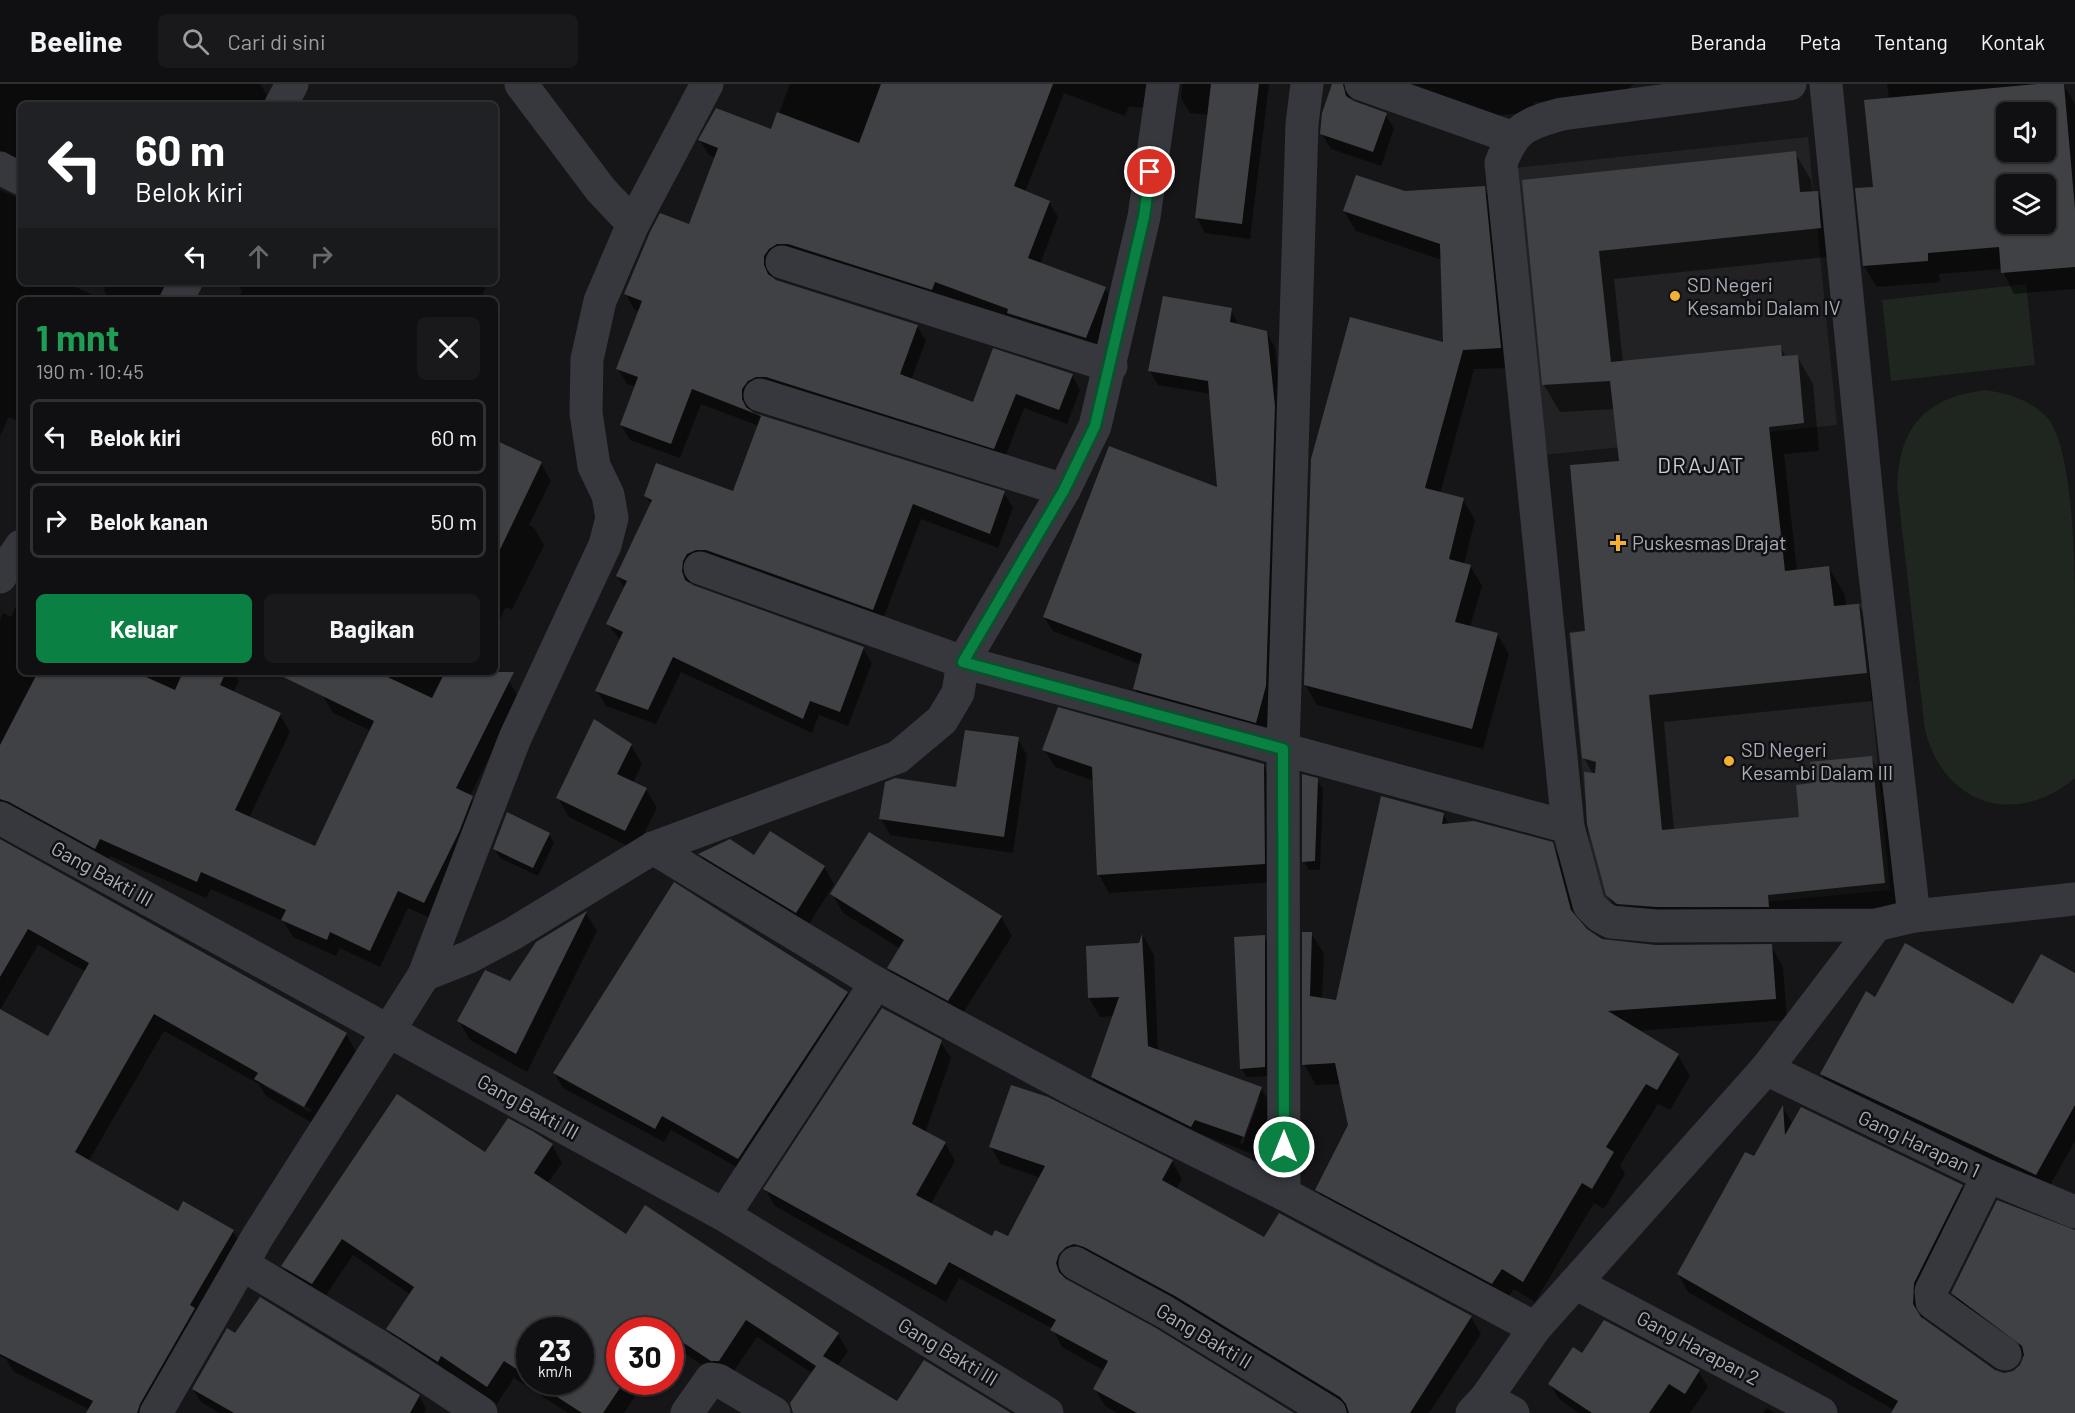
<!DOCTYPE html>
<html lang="id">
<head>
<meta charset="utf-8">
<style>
  body { margin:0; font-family:Barlow,sans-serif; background:#19191b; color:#f1f3f6; height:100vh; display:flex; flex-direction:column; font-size:22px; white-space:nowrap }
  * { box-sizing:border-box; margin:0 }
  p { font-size:20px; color:#9c9d9f }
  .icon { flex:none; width:33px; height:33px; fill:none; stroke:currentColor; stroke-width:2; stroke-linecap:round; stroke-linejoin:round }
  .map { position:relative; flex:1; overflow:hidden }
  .side { position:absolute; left:18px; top:213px; width:480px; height:378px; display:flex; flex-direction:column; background:#101012; border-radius:9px; box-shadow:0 2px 4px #0004,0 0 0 2px #303032 }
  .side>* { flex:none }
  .banner { position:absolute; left:18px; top:18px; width:480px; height:183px; border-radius:9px; box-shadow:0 2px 4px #0004,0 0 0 2px #303032; background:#202124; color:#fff; overflow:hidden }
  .tools { position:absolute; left:1996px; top:18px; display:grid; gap:12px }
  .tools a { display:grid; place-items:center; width:60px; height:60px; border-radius:9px; background:#101012; box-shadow:0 2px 4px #0004,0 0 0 2px #303032; font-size:30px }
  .speed { position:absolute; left:516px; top:1233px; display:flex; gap:12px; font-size:30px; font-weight:700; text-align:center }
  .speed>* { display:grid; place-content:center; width:78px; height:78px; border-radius:50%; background:#101012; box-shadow:0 2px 4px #0004,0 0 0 2px #303032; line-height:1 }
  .speed small { font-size:15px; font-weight:400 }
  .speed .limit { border:9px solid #d22; background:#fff; color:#111 }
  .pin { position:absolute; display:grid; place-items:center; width:51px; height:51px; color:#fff; margin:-26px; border:3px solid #fff; border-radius:50%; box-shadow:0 2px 6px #0007 }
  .me { position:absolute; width:66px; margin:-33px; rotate:0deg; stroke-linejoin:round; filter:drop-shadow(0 0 4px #0008) }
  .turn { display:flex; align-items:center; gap:21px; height:126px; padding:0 18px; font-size:27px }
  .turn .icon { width:78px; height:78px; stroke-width:2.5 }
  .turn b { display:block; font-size:42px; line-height:51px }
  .lanes { display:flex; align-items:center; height:57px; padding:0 18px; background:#0003; justify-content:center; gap:30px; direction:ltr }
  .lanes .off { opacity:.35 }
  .round { display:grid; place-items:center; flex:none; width:63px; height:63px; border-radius:9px; background:#19191b }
  .head { display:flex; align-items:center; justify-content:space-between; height:102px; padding:0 18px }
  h1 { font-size:36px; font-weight:700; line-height:45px; color:#1e9e55 }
  .primary-button { display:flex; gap:12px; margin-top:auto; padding:12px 18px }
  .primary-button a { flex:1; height:69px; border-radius:9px; background:#0b8043; color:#fff; font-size:24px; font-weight:700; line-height:69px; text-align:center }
  .primary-button a+a { background:#19191b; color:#f1f3f6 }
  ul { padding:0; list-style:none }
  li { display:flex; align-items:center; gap:18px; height:75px; margin:0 12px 9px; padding:0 6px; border:3px solid #303032; border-radius:9px }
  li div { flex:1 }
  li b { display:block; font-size:22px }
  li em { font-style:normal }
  header { display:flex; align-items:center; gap:36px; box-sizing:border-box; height:84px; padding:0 30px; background:#101012; border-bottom:2px solid #303032 }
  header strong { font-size:28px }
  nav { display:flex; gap:33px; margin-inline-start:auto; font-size:21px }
  .search { width:420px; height:54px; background:#19191b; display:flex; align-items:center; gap:15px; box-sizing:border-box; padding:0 21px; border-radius:9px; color:#9c9d9f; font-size:22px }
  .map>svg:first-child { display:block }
</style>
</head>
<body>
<header>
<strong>Beeline</strong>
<div class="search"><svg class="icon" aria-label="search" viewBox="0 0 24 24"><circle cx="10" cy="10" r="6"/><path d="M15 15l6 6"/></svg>Cari di sini</div>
<nav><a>Beranda</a><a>Peta</a><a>Tentang</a><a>Kontak</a></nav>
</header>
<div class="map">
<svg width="2075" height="1329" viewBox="0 0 2075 1329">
  <rect width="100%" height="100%" fill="#161618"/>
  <!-- built -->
  <g fill="#222225">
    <polygon points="1808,53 1837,341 1543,371 1514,84"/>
    <polygon points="1862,519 1890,806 1702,824 1622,822 1605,818 1594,808 1569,548"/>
  </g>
  <!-- green -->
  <g fill="#1e261f">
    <polygon points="2026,200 2035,281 1891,297 1882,216"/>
    <path d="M1986 306C2011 310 2033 317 2050 337 2075 378 2075 490 2075 543 2075 593 2075 644 2075 694 2015 744 1944 721 1925 646L1897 402C1899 342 1926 313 1986 306Z"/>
  </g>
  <!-- shadow -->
  <g fill="#0007" fill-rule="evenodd">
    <polygon points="0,0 260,0 267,11 262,21 21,21 21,90 0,95"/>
    <polygon points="790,0 1161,0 1151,25 1129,22 1125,32 1064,9 1025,108 1049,118 1058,133 1040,180 1105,204 1113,219 1094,269 772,187 772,195 917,242 926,257 911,296 974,320 1072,291 1080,306 1067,340 1024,324 1003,379 750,322 750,328 754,330 1004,409 1013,424 998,464 921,435 881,540 690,493 690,501 863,564 872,579 848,642 819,631 812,649 681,588 656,640 606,622 597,607 621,557 608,540 625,505 617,492 651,421 646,412 734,409 759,342 701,320 680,374 630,356 621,341 635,303 627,300 618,285 639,227 634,225 626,210 690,142 716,74 709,71 700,56 772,47"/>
    <polygon points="1182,0 1269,0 1250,155 1205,149 1197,134 1209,31 1190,29 1181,14"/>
    <polygon points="1334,0 1358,0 1351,10 1351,16 1385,30 1394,45 1381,82 1331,65 1322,50"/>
    <polygon points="1385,0 1634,0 1616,14 1534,18 1535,28 1479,33"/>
    <path d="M1887 0H2063L2075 20V205L2014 210 2002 185 1939 190 1940 198 1877 203 1864 182 1889 14ZM2007 28H2046V68H2007ZM2007 100H2046V140H2007Z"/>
    <polygon points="1795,69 1811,96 1813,109 1817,109 1833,136 1836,172 1614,195 1623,279 1780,263 1786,273 1797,272 1813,300 1819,367 1784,370 1797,487 1829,484 1845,511 1846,522 1859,521 1875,549 1882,616 1664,638 1674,747 1800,734 1813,700 1871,674 1887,701 1900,826 1624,839 1607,811 1593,690 1584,674 1587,549 1620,378 1614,325 1560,328 1544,301 1523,97"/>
    <polygon points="1484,104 1495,124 1511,284 1474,285 1440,410 1463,416 1475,436 1464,480 1470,482 1482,502 1470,543 1497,550 1509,570 1483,665 1317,621 1305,600 1445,260 1442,176 1356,147 1344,127 1405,109"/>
    <polygon points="0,106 21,115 21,198 65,198 103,216 21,216 21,338 9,333 0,352"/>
    <polygon points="107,198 177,198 169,216 109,216 104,206"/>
    <polygon points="236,198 488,198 480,216 238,216 242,207"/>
    <polygon points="1231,226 1239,242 1266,248 1275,263 1282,338 1274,618 1264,652 1143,619 1135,605 1141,581 1053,547 1044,533 1219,405 1211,310 1158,301 1150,287"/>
    <polygon points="495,358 541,379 551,397 529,441 534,444 544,461 512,526 506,523 495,545"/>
    <polygon points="21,512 21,588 234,588 239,597 233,609 280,631 290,648 249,734 316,764 371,647 333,629 323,612 335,588 490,588 509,597 519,614 470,712 481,731 434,836 408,824 380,883 340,864 336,872 293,853 283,837 211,805 206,814 110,772 105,781 0,735 0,536 3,529 11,533"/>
    <polygon points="1018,655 1027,671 1013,769 890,751 881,734 957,704"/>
    <polygon points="631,661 642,680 633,699 646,705 657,724 636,766 569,733 558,714"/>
    <polygon points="1044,665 1263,681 1274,699 1274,798 1109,809 1099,791 1094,697 1055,683"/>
    <polygon points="1317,696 1323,705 1320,786 1309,786 1304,777"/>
    <polygon points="1443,730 1450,741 1552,760 1564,781 1580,839 1586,846 1602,856 1656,862 1771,862 1783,883 1787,936 1637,947 1678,971 1690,992 1670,1026 1658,1020 1620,1081 1625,1090 1604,1125 1594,1119 1535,1218 1514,1205 1504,1220 1329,1126 1317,1105 1349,1041 1341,1000 1316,1001 1304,980 1311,849 1324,870 1322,915 1337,917"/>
    <polygon points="549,750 554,759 538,792 500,774 494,764"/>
    <path d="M0 757 346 950 356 967 314 1040 266 1012 259 1000 164 947 88 1078 178 1129 233 1147 243 1164 156 1329H88L90 1326 14 1288 6 1275 0 1272ZM38 861 86 888 49 954 0 926ZM264 999 312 1026 310 1028 264 1002Z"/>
    <polygon points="700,770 824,783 834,800 806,845 710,787"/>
    <polygon points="832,810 1001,833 1012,852 959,935 900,903 889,884 901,865 843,829"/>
    <polygon points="586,829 597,847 527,988 470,956 459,937 511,899"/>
    <polygon points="1264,852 1269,862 1269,992 1247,993 1241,984"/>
    <path d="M1144 853 1154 871 1158 967 1261 1004 1272 1023 1255 1071 1104 1013 1092 993 1114 932 1100 933 1089 914ZM1256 1015H1259L1243 1060 1240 1059Z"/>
    <polygon points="2075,890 2075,1057 2046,1109 1832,1008 1821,990 1876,915 2014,922"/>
    <polygon points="847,909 855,924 747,1089 671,1046 664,1058 563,1004 555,990"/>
    <polygon points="940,957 951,974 925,1049 945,1059 955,1077 930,1121 992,1154 1008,1155 1041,1094 1001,1080 991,1063 1172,1077 1182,1095 1176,1106 1265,1155 1471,1233 1481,1250 1429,1329 1349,1329 1186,1229 1068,1188 1066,1197 1291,1329 1117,1329 1105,1322 1095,1305 1105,1287 1062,1263 1053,1245 959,1194 946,1218 775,1122 765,1105"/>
    <polygon points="1783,1024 1793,1041 1962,1102 1972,1120 1924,1217 1923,1236 1994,1287 2004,1290 2014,1288 2021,1282 2025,1273 1963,1226 1953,1209 2075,1146 2075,1329 1892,1329 1894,1326 1688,1208 1678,1190 1755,1075"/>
    <path d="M552 1061 562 1079 547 1100 626 1152 838 1250 848 1267 837 1283 897 1319 994 1329H794L812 1289 757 1253 729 1294H722L670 1260V1246H620V1298H645L624 1329H568L514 1294 497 1320 451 1289 448 1294 398 1262 388 1245 411 1211 353 1171 322 1217 293 1199 283 1182 485 1070ZM530 1246H580V1298H530Z"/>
    <polygon points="1604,1237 1699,1288 1708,1303 1690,1329 1579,1329 1559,1315 1550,1300 1582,1271"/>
    <polygon points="236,1251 419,1312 426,1325 424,1329 220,1329 201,1318 193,1305"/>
    <polygon points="1767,1324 1775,1329 1763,1329"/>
  </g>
  <!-- building -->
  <g fill="#404145" fill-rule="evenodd">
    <polygon points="881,0 1053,0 1014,102 1050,117 1028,174 1106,203 1086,254 1007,229 1008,225 935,198 932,206 788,160 777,160 769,165 764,172 764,181 768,190 776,196 918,241 900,290 973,318 993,264 1073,290 1059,326 1016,310 994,365 766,293 756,293 748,297 742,305 742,315 746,323 754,329 1005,407 990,450 913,420 873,526 706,466 696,466 687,470 683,477 682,487 685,496 693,501 864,563 840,628 810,617 803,635 673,573 648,626 595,607 623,548 606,540 627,497 616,492 652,416 644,412 656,379 733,407 761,332 692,305 671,360 620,341 638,293 616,285 642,217 624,210 650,148 660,129 689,140 718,64 698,56 716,24 771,45 777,28 859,59"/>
    <polygon points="1211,0 1259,0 1242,140 1195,134"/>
    <polygon points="1332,0 1343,0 1346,12 1354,17 1387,29 1373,68 1320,50 1322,29"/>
    <path d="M2038 0H2064L2075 125V183L2001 189 1999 163 1928 169V177L1863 182 1855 104 1873 103 1864 16ZM2007 28H2046V68H2007ZM2007 100H2046V140H2007Z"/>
    <polygon points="1796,67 1800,108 1818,107 1821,144 1599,167 1611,278 1781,261 1782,272 1798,271 1804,339 1769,343 1785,487 1829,482 1834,522 1859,520 1867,589 1649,611 1662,746 1799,733 1796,701 1812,699 1810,678 1872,672 1885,799 1768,811 1769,823 1657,823 1617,820 1606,811 1587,740 1584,688 1595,689 1596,678 1582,674 1570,549 1585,547 1570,381 1619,377 1610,297 1542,301 1522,96"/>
    <polygon points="1356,91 1405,107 1485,102 1501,264 1463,266 1425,404 1464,414 1449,475 1471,481 1455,538 1498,549 1472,645 1304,601 1311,375 1350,233 1443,258 1440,160 1343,127"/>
    <polygon points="1163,212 1232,224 1230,238 1267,247 1275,322 1266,602 1256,639 1133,605 1142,570 1043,533 1109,362 1217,403 1208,297 1148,287"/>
    <polygon points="495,356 542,378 495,476"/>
    <polygon points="38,588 135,588 175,606 183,588 226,588 220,601 281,629 235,726 315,762 374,637 273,588 377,588 432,614 445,588 514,588 456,704 473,712 459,748 424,819 398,807 370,867 330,848 327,856 281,836 286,826 201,788 197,798 100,755 95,765 9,718 0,715 0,661"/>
    <polygon points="1058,623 1264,680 1265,780 1097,791 1092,683 1042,666"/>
    <polygon points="594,635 632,660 617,690 647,704 625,747 556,714"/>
    <polygon points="965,646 1019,653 1004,753 879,735 885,698 895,694 956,703"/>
    <polygon points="1302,690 1318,694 1315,777 1302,778"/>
    <polygon points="1381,712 1444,729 1442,740 1474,737 1553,758 1571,826 1587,845 1602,855 1656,861 1772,860 1776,915 1608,927 1679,970 1657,1006 1646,1000 1606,1063 1614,1068 1592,1105 1582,1099 1523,1198 1502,1185 1492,1200 1315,1106 1348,1041 1335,979 1302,981 1302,848 1312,848 1310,912 1336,916"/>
    <polygon points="507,728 550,749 533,784 493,765"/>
    <polygon points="770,747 825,782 796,829 698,770 730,755 754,771"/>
    <polygon points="869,748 1002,832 948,917 887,884 904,856 830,810"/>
    <polygon points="0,755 347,949 304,1023 254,995 258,989 154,930 75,1068 178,1127 183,1117 234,1146 190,1221 195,1224 140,1320 137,1329 86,1329 93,1317 0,1270 0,925 48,952 89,879 28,845 0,893"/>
    <polygon points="674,798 848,908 738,1075 662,1032 655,1045 553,989"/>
    <polygon points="587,827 516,970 457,937 485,886 510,897 536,858"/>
    <polygon points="1142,850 1148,962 1262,1003 1244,1053 1195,1036 1191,1043 1091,993 1119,913 1088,914 1086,862 1139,859"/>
    <polygon points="1265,851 1265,983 1240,985 1234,853"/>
    <polygon points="1905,859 2013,920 2041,870 2075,889 2075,1021 2036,1091 1820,990 1866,907 1875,913"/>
    <polygon points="882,924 942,956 912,1040 946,1058 916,1111 992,1152 995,1146 1008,1152 1045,1082 989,1063 1011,1001 1048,1013 1173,1076 1162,1096 1264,1153 1279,1129 1472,1232 1410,1329 1349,1329 1346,1320 1340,1313 1175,1212 1084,1163 1074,1160 1066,1163 1059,1170 1056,1179 1059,1188 1066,1195 1156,1244 1294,1329 1137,1329 1093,1305 1108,1277 1050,1246 1056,1236 949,1178 936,1201 763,1105"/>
    <polygon points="397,1010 485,1068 508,1034 534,1048 553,1060 534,1089 626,1150 645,1121 839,1249 823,1272 897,1317 924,1276 1011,1329 793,1329 790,1319 816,1282 746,1236 719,1277 711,1277 670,1250 670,1246 660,1243 658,1246 620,1246 620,1298 624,1298 603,1329 582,1329 534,1298 580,1298 580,1246 530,1246 530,1294 504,1277 487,1303 441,1272 438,1278 386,1245 414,1203 342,1155 312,1200 281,1182"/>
    <polygon points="1783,1021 1785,1051 1801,1023 1963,1101 1914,1199 1913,1220 1921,1233 1995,1286 2004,1289 2013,1287 2020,1281 2024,1271 2022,1262 1951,1209 1997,1116 2075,1146 2075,1329 1891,1329 1898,1317 1677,1190 1745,1068 1754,1072"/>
    <polygon points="260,1213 420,1311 410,1329 234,1329 192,1305 227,1244 235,1249"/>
    <polygon points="1604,1236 1700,1286 1685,1310 1669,1300 1649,1329 1592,1329 1548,1300 1573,1263 1582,1269"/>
  </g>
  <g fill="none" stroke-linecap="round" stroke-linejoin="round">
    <!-- minor -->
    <g stroke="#37383d" stroke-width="33">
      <polyline points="521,0 601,106 633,140"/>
      <polyline points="1307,0 1302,40 1283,665 1284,1110 1535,1244"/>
      <polyline points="1361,0 1511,53"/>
      <path d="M1790 0 1562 30C1525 40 1515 44 1501 79L1568 743 1589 821 1600 832 1611 838 1656 842 1876 841 1914 832 2075 815"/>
      <polyline points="1826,0 1872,464 1914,832"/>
      <polyline points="281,21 292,0"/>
      <polyline points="0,84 21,95"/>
      <polyline points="782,178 1111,282"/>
      <polyline points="176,216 186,198"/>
      <polyline points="760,311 1064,406"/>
      <polyline points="700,484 963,578 1568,743"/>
      <polyline points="0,493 21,462"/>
      <polyline points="0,734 724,1131 1047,1329"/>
      <polyline points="653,764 876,899 1080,1009 1284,1110"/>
      <polyline points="424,891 469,873 514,849 653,764 898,673 942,636 958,609 963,578 1064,406 1095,342 1144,133 1163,0"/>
      <polyline points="1766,985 1988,1092 2075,1128"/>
      <polyline points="1988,1092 1931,1207 1932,1218 2005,1270"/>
      <polyline points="724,1131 876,899"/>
      <polyline points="1075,1179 1165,1228 1330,1329"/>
      <polyline points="242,1180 390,1269 481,1329"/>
      <polyline points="1575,1199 1821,1329"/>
      <polyline points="1486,1314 1513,1329"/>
      <polyline points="156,1329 258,1152 424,891 515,654 605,461 612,434 608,411 594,382 586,329 587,275 600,217 633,140 707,0"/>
      <polyline points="687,1329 711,1295 718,1296 774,1329"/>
      <polyline points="1472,1329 1486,1314 1535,1244 1766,985 1876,841"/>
    </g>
  </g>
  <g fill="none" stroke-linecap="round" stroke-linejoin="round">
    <defs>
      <polyline id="route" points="1150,88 1144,133 1095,342 1064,406 963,578 1283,665 1284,1063"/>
    </defs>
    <!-- route casing -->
    <use href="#route" stroke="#07532c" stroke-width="15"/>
    <!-- route -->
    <use href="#route" stroke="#0b8043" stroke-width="10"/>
  </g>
  <!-- markers -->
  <g fill="#f2b134" stroke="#111113" stroke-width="2">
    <circle cx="1675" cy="212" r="6"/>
    <path d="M1615 450h6v6h6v6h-6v6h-6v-6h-6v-6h6z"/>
    <circle cx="1729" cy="677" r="6"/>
  </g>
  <g text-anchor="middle" stroke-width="5" stroke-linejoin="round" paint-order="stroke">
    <!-- poi labels -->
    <g font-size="20" fill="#a8adb8" stroke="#111113" text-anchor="start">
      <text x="1687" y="208">SD Negeri<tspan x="1687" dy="23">Kesambi Dalam IV</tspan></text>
      <text x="1632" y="466">Puskesmas Drajat</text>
      <text x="1741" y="673">SD Negeri<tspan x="1741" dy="23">Kesambi Dalam III</tspan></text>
    </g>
    <!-- street labels -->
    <g font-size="20" fill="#a8adb8" stroke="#111113">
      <text transform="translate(102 790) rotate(29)" y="7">Gang Bakti III</text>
      <text transform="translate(528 1023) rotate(29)" y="7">Gang Bakti III</text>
      <text transform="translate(1919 1060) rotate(25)" y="7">Gang Harapan 1</text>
      <text transform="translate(1204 1252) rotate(31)" y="7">Gang Bakti II</text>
      <text transform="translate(1698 1264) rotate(28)" y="7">Gang Harapan 2</text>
      <text transform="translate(948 1268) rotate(31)" y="7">Gang Bakti III</text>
    </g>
    <!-- quarter labels -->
    <g font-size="22" letter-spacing="1.5" fill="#c9ccd4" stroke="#111113">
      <text x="1701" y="389">DRAJAT</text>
    </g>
  </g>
</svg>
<div class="tools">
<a><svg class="icon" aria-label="sound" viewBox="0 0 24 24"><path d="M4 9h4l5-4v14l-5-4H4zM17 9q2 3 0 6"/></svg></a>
<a><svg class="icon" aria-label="layers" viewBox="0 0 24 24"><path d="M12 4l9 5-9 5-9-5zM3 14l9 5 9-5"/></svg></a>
</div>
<div class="speed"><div>23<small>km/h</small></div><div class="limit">30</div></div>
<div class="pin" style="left:1150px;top:88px;background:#d93025"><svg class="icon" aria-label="arrive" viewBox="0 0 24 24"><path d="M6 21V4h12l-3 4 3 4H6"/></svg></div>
<svg class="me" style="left:1284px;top:1063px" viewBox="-20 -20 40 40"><circle r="17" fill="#0b8043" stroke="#fff" stroke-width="3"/><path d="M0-11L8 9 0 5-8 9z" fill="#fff"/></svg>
<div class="banner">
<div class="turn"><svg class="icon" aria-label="left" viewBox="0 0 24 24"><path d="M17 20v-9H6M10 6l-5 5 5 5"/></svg><div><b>60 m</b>Belok kiri</div></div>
<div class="lanes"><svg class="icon" aria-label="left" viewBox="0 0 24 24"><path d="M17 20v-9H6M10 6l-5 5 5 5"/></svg><svg class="icon off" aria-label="ahead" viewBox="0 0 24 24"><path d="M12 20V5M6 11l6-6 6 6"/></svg><svg class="icon off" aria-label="right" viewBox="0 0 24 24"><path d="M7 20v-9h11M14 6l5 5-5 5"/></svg></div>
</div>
<section class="side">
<div class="head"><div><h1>1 mnt</h1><p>190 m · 10:45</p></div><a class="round"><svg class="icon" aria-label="close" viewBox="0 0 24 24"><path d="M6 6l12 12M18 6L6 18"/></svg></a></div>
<ul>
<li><svg class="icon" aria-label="left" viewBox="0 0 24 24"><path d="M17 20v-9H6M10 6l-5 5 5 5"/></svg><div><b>Belok kiri</b></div><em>60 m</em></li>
<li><svg class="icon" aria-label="right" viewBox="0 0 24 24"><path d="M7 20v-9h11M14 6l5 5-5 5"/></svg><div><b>Belok kanan</b></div><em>50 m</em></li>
</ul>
<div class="primary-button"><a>Keluar</a><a>Bagikan</a></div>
</section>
</div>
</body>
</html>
